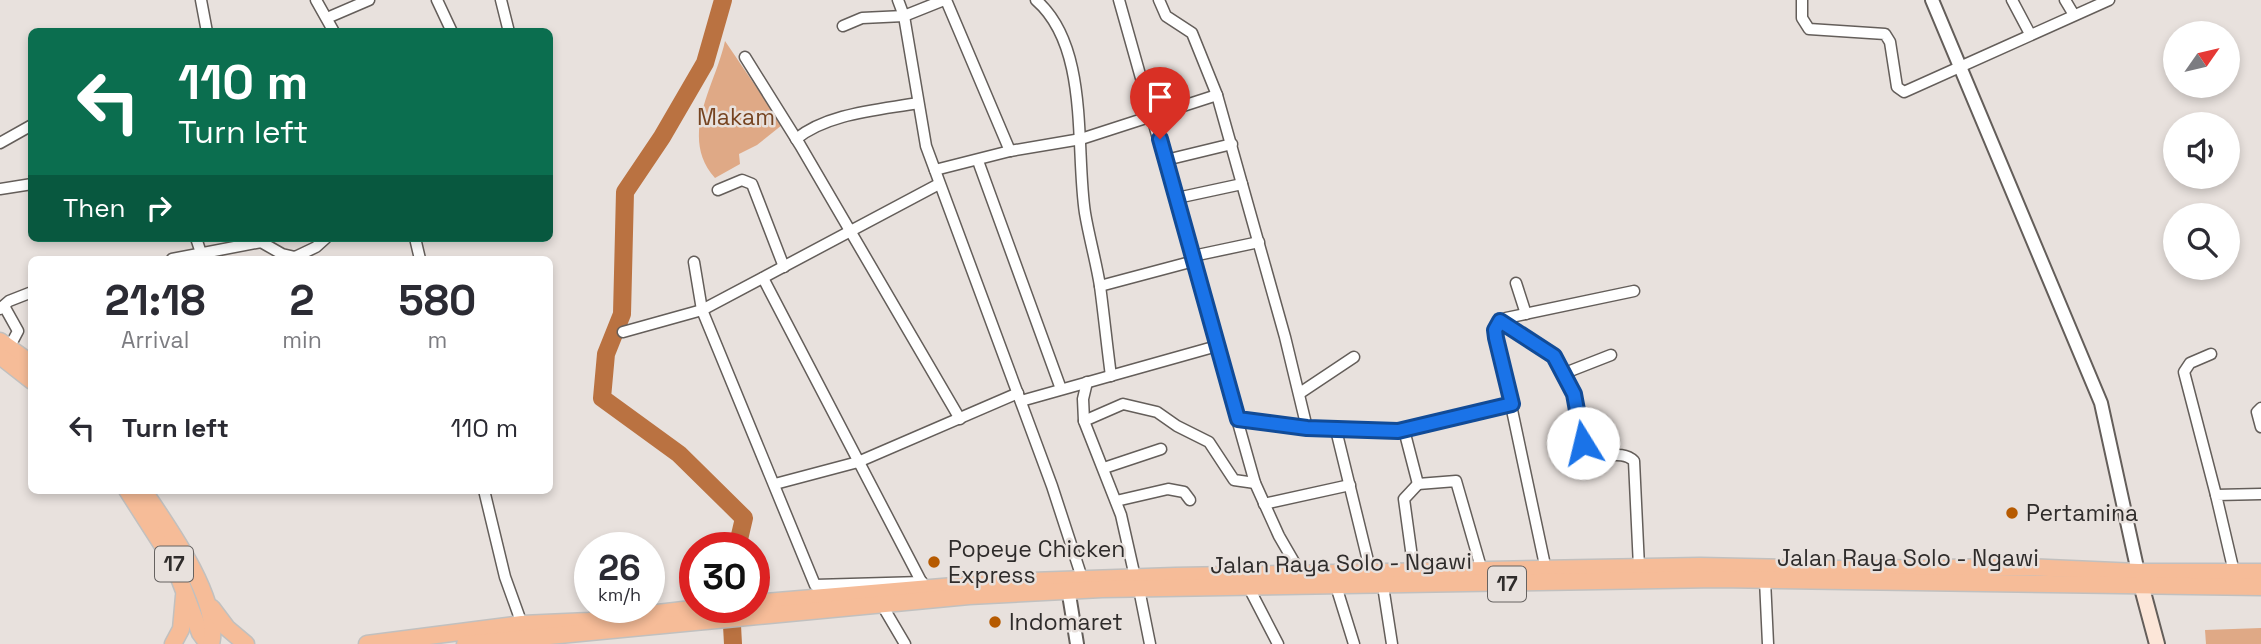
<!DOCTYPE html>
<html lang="en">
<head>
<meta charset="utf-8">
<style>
  body { margin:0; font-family:"Space Grotesk",sans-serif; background:#f7f7f7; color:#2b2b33; height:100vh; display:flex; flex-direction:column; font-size:26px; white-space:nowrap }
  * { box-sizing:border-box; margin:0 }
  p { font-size:23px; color:#7c7c81 }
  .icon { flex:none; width:38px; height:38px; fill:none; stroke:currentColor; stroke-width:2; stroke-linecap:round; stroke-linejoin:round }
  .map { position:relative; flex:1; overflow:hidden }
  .panel { position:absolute; left:28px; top:256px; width:525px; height:238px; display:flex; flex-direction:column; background:#fff; border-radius:10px; box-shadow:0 4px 10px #0003 }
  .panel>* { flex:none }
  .guide { position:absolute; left:28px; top:28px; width:525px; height:214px; border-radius:10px; box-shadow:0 4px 10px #0003; background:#0b6e4f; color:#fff; overflow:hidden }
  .needle { width:46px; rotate:56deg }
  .controls { position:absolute; left:2163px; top:21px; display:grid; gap:14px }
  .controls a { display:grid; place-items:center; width:77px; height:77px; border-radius:50%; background:#fff; box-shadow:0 4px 10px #0003; font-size:35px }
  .speed { position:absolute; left:574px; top:532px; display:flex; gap:14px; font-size:35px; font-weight:700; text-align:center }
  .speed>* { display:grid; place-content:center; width:91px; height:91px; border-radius:50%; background:#fff; box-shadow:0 4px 10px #0003; line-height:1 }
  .speed small { font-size:18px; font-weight:400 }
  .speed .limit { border:10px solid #d22; background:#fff; color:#111 }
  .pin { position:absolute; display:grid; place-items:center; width:60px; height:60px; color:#fff; margin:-72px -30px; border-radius:50% 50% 50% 0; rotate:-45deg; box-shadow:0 0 7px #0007 }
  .pin .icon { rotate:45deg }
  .me { position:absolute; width:77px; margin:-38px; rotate:351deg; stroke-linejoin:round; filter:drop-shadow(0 0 5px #0008) }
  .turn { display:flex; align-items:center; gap:24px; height:147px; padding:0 35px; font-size:32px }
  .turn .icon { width:91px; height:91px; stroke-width:2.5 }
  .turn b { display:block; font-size:49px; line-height:60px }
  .then { display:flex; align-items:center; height:66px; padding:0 35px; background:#0003; gap:14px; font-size:26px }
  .eta { display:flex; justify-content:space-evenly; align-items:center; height:119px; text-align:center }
  .eta b { font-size:42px; font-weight:700; line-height:49px }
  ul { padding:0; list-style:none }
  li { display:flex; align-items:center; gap:21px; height:105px; padding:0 35px }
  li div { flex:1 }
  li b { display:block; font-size:26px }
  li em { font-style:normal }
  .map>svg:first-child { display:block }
</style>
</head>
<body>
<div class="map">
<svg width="2261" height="644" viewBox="0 0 2261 644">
  <rect width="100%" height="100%" fill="#e8e1dd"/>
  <!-- green -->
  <g fill="#dfa986">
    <path d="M725 41 782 125 757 145 739 154 740 164 715 178C678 136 715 87 725 41Z"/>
    <polygon points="2261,628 2261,644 2206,644 2205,630"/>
  </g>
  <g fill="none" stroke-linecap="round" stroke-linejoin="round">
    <!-- river -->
    <g stroke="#ba7241" stroke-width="18">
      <polyline points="723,0 705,63 662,137 625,192 622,314 606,354 602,398 679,454 744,518 737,548"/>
      <polyline points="731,607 733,644"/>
    </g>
    <defs>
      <g id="minor">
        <polyline points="201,0 207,32"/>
        <polyline points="316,0 334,32"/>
        <polyline points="437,0 452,32"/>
        <polyline points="501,0 509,32"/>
        <polyline points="898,0 904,16 926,146 1052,486 1083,581"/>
        <polyline points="946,0 1010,151"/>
        <path d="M1036 0C1090 47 1075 148 1085 213 1089 237 1096 261 1100 286 1104 316 1107 346 1111 376"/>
        <polyline points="1119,0 1255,483 1279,536 1301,574"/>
        <polyline points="1159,0 1166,16 1192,33 1217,95 1285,337 1307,428"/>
        <polyline points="1802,0 1802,18 1809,29 1885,34 1890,42 1897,87 1904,92 2109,0"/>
        <polyline points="2012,0 2030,34"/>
        <polyline points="2065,0 2074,15"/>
        <polyline points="327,18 369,0"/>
        <polyline points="843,26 862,18 904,16 944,0"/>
        <polyline points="745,57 800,145 960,419"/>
        <path d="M796 139C828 113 879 110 918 103"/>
        <polyline points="0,143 32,125"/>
        <polyline points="1166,160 1232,144"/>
        <polyline points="978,161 1061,389"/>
        <polyline points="935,170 1010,151 1081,139 1217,95"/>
        <polyline points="0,189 32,184"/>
        <polyline points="718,190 742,180 752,184 784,267"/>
        <polyline points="1177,198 1242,184"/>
        <polyline points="196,238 201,253"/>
        <polyline points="415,238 420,259"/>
        <polyline points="1193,256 1259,242"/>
        <polyline points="172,259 261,242 282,254 295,257 316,247 326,238"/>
        <polyline points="694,262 702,310 815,585 922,582"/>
        <polyline points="763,278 923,585"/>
        <polyline points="1516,283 1526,314"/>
        <polyline points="1100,286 1194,261"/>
        <polyline points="4,306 18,331 9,348"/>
        <polyline points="0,309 9,301 32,292"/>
        <path d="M1500 321C1546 348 1567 358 1579 414 1582 427 1581 441 1584 453 1600 461 1621 448 1634 461L1639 567"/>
        <polyline points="623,332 702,310 939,184"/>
        <polyline points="2211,354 2190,363 2184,372 2216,495"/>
        <polyline points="1565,373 1611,355"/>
        <polyline points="1087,382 1083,399 1084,421 1121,515 1135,577"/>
        <polyline points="1300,393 1354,357"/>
        <polyline points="1021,401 1217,346"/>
        <polyline points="2261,408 2257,412 2261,427"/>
        <polyline points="1238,419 1307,428 1398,431 1512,404"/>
        <polyline points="1084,421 1123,404 1157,412 1177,426 1209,442 1234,480 1255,483"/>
        <polyline points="1336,430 1371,573"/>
        <polyline points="1404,430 1418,484 1456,481 1482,571"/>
        <polyline points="1104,468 1161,449"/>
        <polyline points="775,484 858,462 1018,393"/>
        <polyline points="484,490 505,577 523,627"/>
        <polyline points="1116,501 1168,489 1184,492 1190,500"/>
        <polyline points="1264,504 1350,485"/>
        <polyline points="1546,570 1495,330 1506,318 1634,291"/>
        <polyline points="1414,572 1404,499 1418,484"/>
        <polyline points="2234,572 2216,495 2261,494"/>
        <polyline points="1765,580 1768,644"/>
        <polyline points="1336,586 1354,644"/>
        <polyline points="1383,586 1392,644"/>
        <polyline points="1249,588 1278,644"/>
        <polyline points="1139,589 1150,644"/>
        <polyline points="882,605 905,644"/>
      </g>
      <g id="tertiary">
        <polyline points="1932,0 2101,403 2138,572"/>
        <polyline points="1067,582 1077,644"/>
      </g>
      <polyline id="secondary" points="2139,577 2157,644"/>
      <g id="trunk">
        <polyline points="0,341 32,364"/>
        <polyline points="0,356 32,381"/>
        <polyline points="127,490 173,562 200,633 208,644"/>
        <path d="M143 490C167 525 222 602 211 644"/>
        <polyline points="754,603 1001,582 1175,576 1700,566 1835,569 2029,567 2138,572 2261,572"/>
        <polyline points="212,608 227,628 246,644"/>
        <polyline points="173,644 181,629 184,596"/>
        <polyline points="367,644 522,624 589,621 709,607"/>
        <polyline points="465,644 969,596 1102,589 1718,579 2261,587"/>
      </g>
    </defs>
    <!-- minor casing -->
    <use href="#minor" stroke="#645e5a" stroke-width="13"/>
    <!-- tertiary casing -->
    <use href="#tertiary" stroke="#645e5a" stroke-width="16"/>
    <!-- secondary casing -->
    <use href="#secondary" stroke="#645e5a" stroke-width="18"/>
    <!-- trunk casing -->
    <use href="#trunk" stroke="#c1c0bf" stroke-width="19"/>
    <!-- minor -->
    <use href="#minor" stroke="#fff" stroke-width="10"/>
    <!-- tertiary -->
    <use href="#tertiary" stroke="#fff" stroke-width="12"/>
    <!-- secondary -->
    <use href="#secondary" stroke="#fce6d8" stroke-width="14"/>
    <!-- trunk -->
    <use href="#trunk" stroke="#f6bc98" stroke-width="16"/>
  </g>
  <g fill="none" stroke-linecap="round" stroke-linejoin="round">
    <defs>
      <polyline id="route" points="1160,139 1238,419 1307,428 1398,431 1512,404 1496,338 1495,330 1500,321 1554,356 1574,394 1583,443"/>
    </defs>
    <!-- route casing -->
    <use href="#route" stroke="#114b97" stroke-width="18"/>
    <!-- route -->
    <use href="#route" stroke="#1a73e8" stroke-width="12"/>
  </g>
  <!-- markers -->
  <g fill="#b65a00" stroke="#e8e1dd" stroke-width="2.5">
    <circle cx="2012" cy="513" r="7"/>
    <circle cx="934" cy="562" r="7"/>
    <circle cx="995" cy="622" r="7"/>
  </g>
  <g text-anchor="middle" stroke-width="5" stroke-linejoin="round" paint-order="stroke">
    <!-- shield labels -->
    <g fill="#e8e1dd" stroke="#666260" stroke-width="2">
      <rect x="155" y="546.5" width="38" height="35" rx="5"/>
      <rect x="1488" y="566.5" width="38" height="35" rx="5"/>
    </g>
    <g font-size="21" font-weight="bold" fill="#2f2c2b">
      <text x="174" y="571">17</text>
      <text x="1507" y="591">17</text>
    </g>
    <!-- park labels -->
    <g font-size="23" fill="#764421" stroke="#e8e1dd">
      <text x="736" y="125">Makam</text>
    </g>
    <!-- poi labels -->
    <g font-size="23" fill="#2f2c2b" stroke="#e8e1dd" text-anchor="start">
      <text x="2026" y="521">Pertamina</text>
      <text x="948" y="557">Popeye Chicken<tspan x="948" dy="26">Express</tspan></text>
      <text x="1009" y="630">Indomaret</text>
    </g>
    <!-- street labels -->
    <g font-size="23" fill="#2f2c2b" stroke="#e8e1dd">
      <text x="1908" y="566">Jalan Raya Solo - Ngawi</text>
      <text transform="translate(1341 563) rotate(-1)" y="8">Jalan Raya Solo - Ngawi</text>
    </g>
  </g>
</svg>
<div class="controls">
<a><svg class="needle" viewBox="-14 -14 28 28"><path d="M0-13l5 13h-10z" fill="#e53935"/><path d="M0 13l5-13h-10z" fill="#7c7c81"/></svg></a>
<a><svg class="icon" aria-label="sound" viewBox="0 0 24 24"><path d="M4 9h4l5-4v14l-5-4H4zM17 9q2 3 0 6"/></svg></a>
<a><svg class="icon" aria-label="search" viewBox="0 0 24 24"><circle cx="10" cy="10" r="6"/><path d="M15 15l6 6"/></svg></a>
</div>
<div class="speed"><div>26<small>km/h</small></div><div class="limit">30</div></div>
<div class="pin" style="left:1160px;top:139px;background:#d93025"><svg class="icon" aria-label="arrive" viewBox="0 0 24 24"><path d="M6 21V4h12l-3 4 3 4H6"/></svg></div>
<svg class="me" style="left:1583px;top:443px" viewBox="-20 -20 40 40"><circle r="19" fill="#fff"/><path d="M0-13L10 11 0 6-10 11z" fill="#1a73e8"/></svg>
<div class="guide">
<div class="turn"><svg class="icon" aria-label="left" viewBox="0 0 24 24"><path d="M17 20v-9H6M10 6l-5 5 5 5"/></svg><div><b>110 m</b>Turn left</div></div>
<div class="then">Then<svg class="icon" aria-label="right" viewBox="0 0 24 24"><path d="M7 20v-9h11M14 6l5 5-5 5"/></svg></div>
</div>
<section class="panel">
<div class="eta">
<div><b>21:18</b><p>Arrival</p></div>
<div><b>2</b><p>min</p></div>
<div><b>580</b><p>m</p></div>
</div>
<ul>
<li><svg class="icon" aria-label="left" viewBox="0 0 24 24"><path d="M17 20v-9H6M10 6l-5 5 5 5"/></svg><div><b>Turn left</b></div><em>110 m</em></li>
</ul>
</section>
</div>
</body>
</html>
